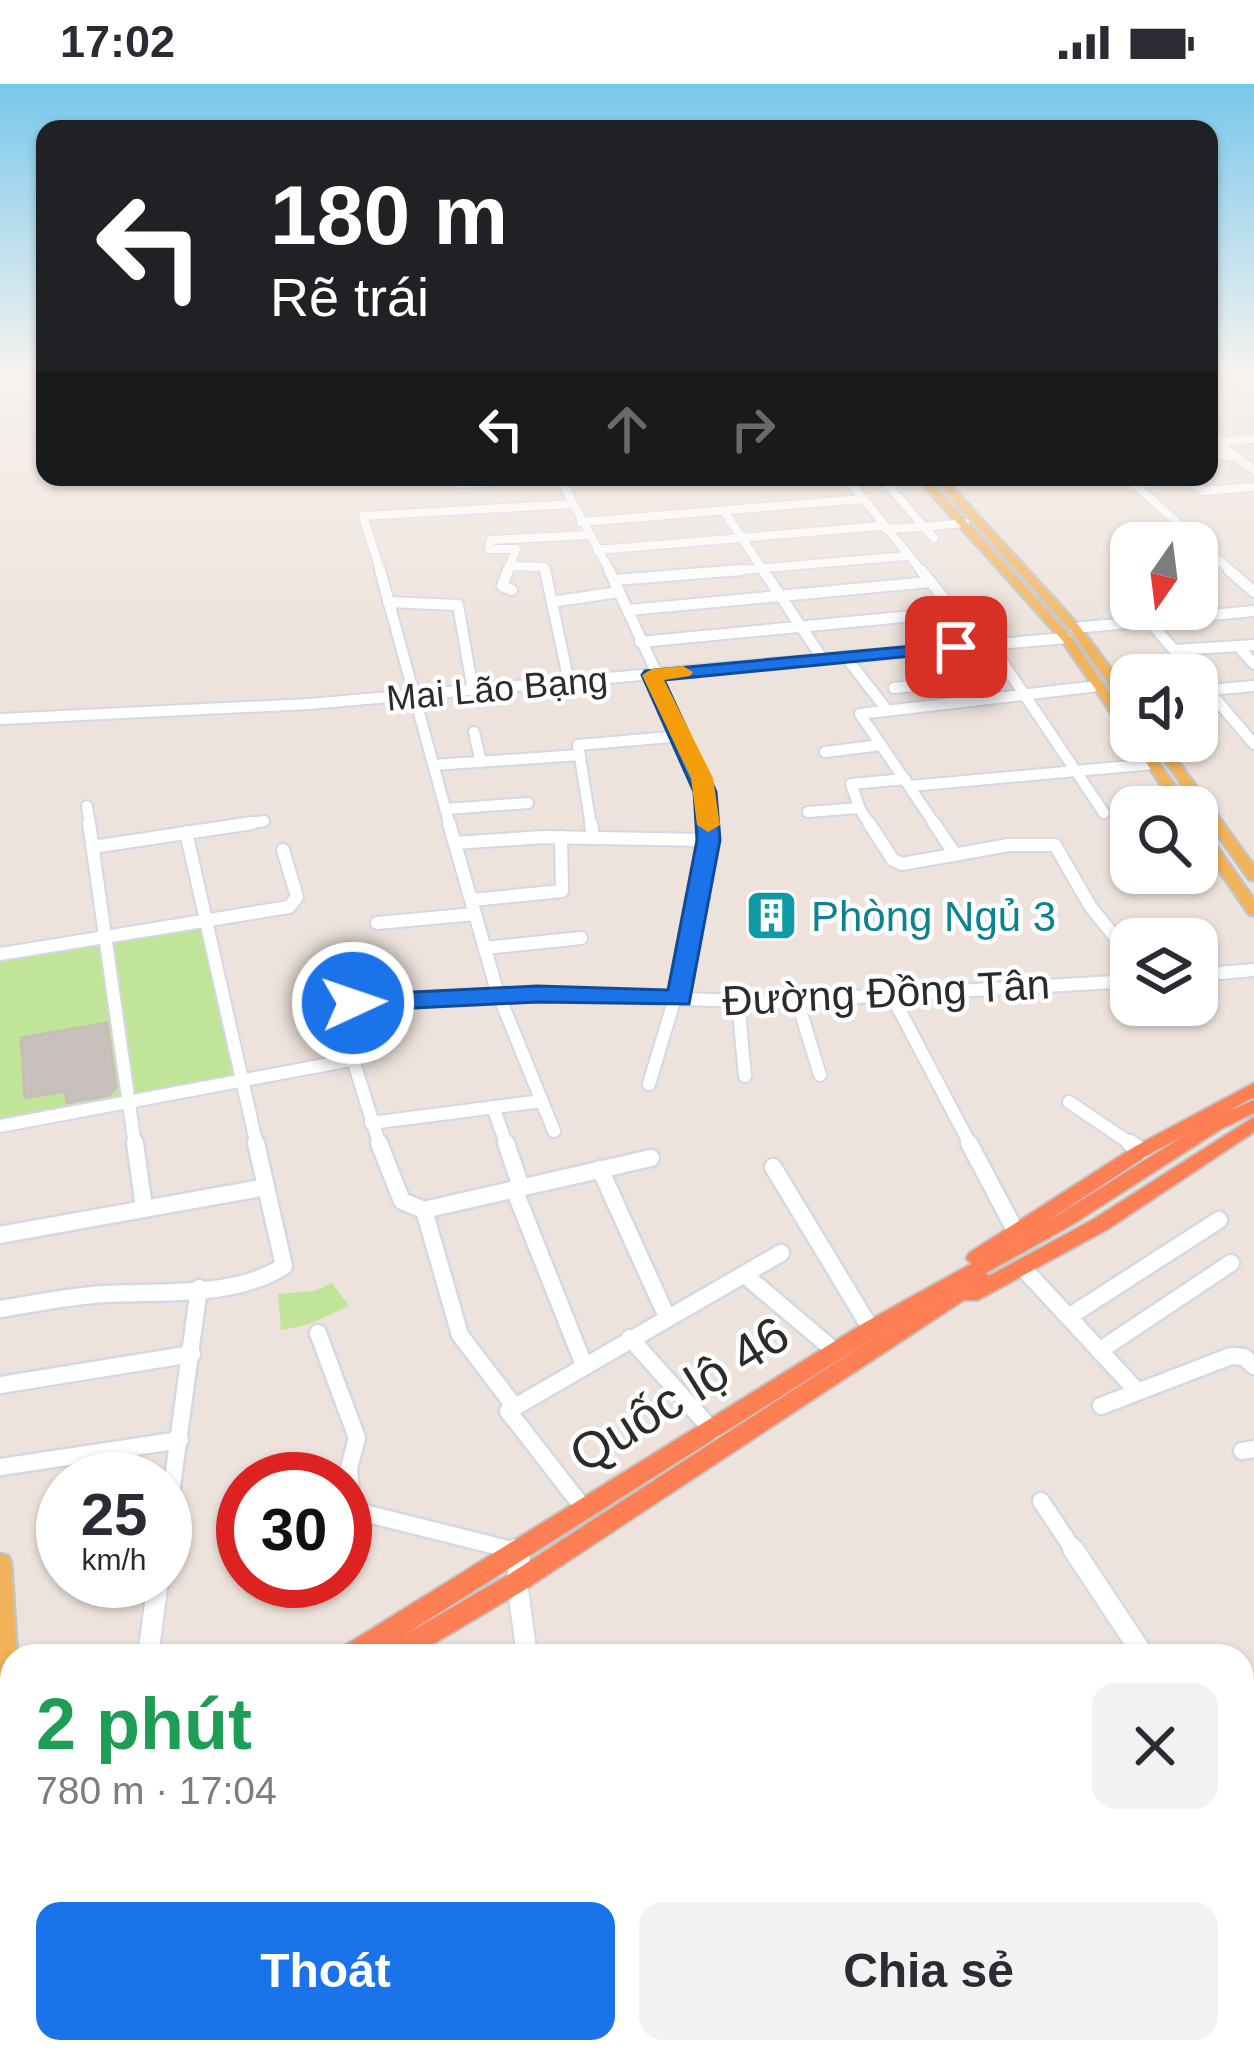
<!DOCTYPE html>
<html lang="vi">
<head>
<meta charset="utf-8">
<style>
  body { margin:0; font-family:Helvetica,sans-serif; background:#f2f2f3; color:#2b2b33; height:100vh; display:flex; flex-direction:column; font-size:45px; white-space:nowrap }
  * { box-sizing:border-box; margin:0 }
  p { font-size:39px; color:#7c7c81 }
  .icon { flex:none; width:66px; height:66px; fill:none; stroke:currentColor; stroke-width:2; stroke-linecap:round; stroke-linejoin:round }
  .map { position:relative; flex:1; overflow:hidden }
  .panel { position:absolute; left:0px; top:1560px; width:1254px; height:420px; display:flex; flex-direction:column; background:#fff; border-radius:36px 36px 0 0; box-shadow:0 3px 9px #0004 }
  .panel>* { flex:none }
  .top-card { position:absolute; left:36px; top:36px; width:1182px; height:366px; border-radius:24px; box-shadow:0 3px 9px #0004; background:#202124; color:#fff; overflow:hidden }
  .needle { width:78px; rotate:194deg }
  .controls { position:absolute; left:1110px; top:438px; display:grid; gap:24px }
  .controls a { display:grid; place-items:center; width:108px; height:108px; border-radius:24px; background:#fff; box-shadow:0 3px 9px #0004; font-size:60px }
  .speed { position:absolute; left:36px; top:1368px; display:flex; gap:24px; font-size:60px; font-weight:700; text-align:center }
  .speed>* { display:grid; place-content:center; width:156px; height:156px; border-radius:50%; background:#fff; box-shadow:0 3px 9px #0004; line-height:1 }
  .speed small { font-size:30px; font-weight:400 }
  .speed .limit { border:18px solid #d22; background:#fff; color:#111 }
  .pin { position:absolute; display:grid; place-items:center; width:102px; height:102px; color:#fff; margin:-51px; border-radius:24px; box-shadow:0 6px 18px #0006 }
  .me { position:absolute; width:132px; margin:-66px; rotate:87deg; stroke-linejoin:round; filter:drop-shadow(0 0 9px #0008) }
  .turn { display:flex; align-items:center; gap:42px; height:252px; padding:0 36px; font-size:54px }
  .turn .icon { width:156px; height:156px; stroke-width:2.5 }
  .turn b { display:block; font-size:84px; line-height:102px }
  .lanes { display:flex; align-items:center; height:114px; padding:0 36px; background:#0003; justify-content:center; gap:60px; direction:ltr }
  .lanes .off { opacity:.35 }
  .round { display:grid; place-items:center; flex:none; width:126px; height:126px; border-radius:24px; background:#f2f2f3 }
  .summary { display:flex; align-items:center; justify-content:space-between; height:204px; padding:0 36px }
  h1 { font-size:72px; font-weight:700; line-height:90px; color:#1e9e55 }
  .button { display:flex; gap:24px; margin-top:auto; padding:24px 36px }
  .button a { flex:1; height:138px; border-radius:24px; background:#1a73e8; color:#fff; font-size:48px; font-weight:700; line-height:138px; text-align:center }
  .button a+a { background:#f2f2f3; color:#2b2b33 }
  .status { display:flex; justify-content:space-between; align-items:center; height:84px; padding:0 60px; background:#fff; direction:ltr }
  .status svg { height:33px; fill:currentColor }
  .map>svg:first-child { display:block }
</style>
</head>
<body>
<div class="status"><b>17:02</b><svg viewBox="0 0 49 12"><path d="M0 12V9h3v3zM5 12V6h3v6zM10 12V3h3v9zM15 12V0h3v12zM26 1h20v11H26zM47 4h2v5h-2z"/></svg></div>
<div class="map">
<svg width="1254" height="1980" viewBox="0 0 1254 1980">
  <rect width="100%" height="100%" fill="#ede3dc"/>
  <!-- green -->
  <g fill="#c0e498">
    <polygon points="206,838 242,996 0,1042 0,870"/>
    <polygon points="332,1199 349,1222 307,1241 281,1246 278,1210 314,1207"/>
  </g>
  <!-- building -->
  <polygon fill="#c8c0bc" stroke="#c8beb6" stroke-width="3" points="107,939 116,1003 109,1011 67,1019 65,1007 25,1014 21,954"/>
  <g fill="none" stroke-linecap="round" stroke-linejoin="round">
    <defs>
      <g id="minor-far4">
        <polyline points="1229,287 1254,307"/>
        <polyline points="1209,294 1236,292"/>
        <polyline points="0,300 45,300"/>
        <polyline points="1209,353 1254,386"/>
        <polyline points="1214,358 1254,355"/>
        <polyline points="1209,371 1234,372"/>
        <polyline points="559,393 611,489"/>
        <polyline points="846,393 923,489"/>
        <polyline points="881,393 924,443 965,439"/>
        <polyline points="1127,393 1233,489"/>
        <polyline points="1184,393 1203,407 1254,403"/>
        <polyline points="460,400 560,394"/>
        <polyline points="1133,400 1187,396"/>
        <polyline points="724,427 765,489"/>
        <polyline points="581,438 864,415"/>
        <polyline points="885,445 924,443 934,454"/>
        <polyline points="597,466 882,442"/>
        <polyline points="509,482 544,483 546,489"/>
        <polyline points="381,489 363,432 573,420"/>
        <polyline points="507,489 516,465 489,465 491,456 588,451"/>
        <polyline points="705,489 907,472"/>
      </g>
      <g id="minor-far3">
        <polyline points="380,486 450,742"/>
        <polyline points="508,486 502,502 512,506"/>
        <polyline points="545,486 569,598"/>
        <polyline points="609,486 657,590"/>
        <polyline points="763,486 822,574"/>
        <polyline points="921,486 955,528 991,561 1104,729"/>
        <polyline points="1229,486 1254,508"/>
        <polyline points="615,496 741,486"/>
        <polyline points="558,517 619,508"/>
        <polyline points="388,518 458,521 473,607"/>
        <polyline points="629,526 930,498"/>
        <polyline points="1150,538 1254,660"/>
        <polyline points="1075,544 1254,527"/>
        <polyline points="640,558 955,528"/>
        <polyline points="1238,562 1254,580"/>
        <polyline points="922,566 947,599"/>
        <polyline points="1176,566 1254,561"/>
        <polyline points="845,572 887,626"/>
        <polyline points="652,591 700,686 708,742"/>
        <polyline points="894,604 982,595"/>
        <polyline points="1209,606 1254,602"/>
        <polyline points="0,635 309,620 1066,554"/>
        <polyline points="474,648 481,678"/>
        <polyline points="825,668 881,661"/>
        <polyline points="433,681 580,671"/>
        <polyline points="910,702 1153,680"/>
        <polyline points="87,722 90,742"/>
        <polyline points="446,725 528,719"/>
        <polyline points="860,725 851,700 905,695"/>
        <polyline points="808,728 859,724 871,742"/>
        <polyline points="232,742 264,737"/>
        <polyline points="591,742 578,661 682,652"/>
        <polyline points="936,742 860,630 1098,602"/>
      </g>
      <g id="minor-far2">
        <polyline points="89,739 135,1062"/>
        <polyline points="449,739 497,907 554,1047"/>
        <polyline points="591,739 593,754"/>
        <polyline points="869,739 893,776 902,780 1009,761 1055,761 1090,822 1131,873"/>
        <polyline points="934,739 954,769"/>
        <polyline points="186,748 257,1062"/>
        <polyline points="455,759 543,753 708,756"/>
        <polyline points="93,763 252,739"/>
        <polyline points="472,816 562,807 561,753"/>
        <polyline points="377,839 475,830"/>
        <polyline points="485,864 581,854"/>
        <polyline points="0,870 289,823 297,813 283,766"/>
        <polyline points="1197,891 1254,886"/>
        <polyline points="891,910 971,1062"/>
        <polyline points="797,916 820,991"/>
        <polyline points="738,918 745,992"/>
        <polyline points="649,1000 694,851 708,739"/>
        <polyline points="1069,1018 1134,1062"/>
        <polyline points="493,1023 507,1062"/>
        <polyline points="371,1039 542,1017"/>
        <polyline points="0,1042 351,976"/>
        <polyline points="380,1062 340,934 349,920 537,910 769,918 1131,897"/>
      </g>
      <g id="minor-far1">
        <polyline points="135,1059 144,1124"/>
        <polyline points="379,1059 402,1117 424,1126"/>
        <polyline points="506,1059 521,1103"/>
        <polyline points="969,1059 1015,1146"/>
        <polyline points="1130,1059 1141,1067"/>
        <polyline points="773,1083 871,1245"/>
        <polyline points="600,1085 667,1233"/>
        <polyline points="514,1105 584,1281"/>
        <polyline points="0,1151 266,1103"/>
        <polyline points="1024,1185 1137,1307"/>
        <polyline points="746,1192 836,1268"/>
        <path d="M0 1225C31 1220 61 1214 92 1211 152 1206 232 1216 284 1182L256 1059"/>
        <polyline points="1070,1232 1219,1136"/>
        <polyline points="318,1249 357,1354 349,1384 352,1426 520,1468"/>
        <polyline points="630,1254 713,1347"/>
        <polyline points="1099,1267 1231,1179"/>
        <polyline points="0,1301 192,1270"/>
        <polyline points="514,1322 460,1251 424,1126 651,1074"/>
        <polyline points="1101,1322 1231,1272 1244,1273 1254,1282"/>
        <polyline points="1242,1367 1254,1365"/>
        <polyline points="0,1383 180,1356"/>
        <polyline points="1041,1417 1075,1468"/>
        <polyline points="585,1426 508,1327 781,1169"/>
        <polyline points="165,1453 199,1204"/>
      </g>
      <g id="minor">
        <polyline points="516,1465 520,1466 517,1498 527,1572"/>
        <polyline points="1073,1465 1144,1572"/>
        <polyline points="148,1572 158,1497"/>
        <polyline points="1242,1678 1254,1673"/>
        <polyline points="1242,1726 1254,1751"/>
        <polyline points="403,1968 403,1980"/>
        <polyline points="587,1968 588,1980"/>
        <polyline points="723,1968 726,1980"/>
        <polyline points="1089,1968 1092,1980"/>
        <polyline points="1207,1968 1211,1980"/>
      </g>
      <g id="major">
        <polygon points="916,393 926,393 1070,552 1131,640 1131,653 1127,652 1062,556"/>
        <polygon points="933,393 943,393 1079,542 1131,612 1131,625 1127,624 1071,546"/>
        <polygon points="1131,656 1143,657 1190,723 1176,723"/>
        <polygon points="1151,657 1163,657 1254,782 1254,796 1249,795"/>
        <polygon points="1197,740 1202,741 1254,816 1254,831 1249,830 1197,754"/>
        <polygon points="0,1470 8,1472 11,1479 17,1572 12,1572 12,1703 3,1700 0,1693"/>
        <polygon points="12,1955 12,1968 27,1968 26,1980 0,1980 3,1958"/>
      </g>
      <g id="highway">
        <path d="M1254 999V1013L1228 1027 1254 1016V1029L1221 1045 1070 1142 986 1189 989 1192 1094 1135 1254 1033V1048L1108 1145 978 1216H964L526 1505 413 1572H378L381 1566 371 1572H337L341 1564 864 1239 971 1180 966 1174 969 1169 1134 1063ZM1185 1051 1056 1132 1049 1136 1148 1071ZM889 1244 508 1491 401 1553 878 1251Z"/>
        <polygon points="12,1782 12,1812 0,1817 0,1788"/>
        <polygon points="13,1968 43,1968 40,1980 10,1980"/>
      </g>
    </defs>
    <!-- minor-far4 casing -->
    <use href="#minor-far4" stroke="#d2d8e4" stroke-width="10"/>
    <!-- minor-far3 casing -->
    <use href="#minor-far3" stroke="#d2d8e4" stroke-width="14"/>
    <!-- minor-far2 casing -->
    <use href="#minor-far2" stroke="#d2d8e4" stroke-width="16"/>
    <!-- minor-far1 casing -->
    <use href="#minor-far1" stroke="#d2d8e4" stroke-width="21"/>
    <!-- minor casing -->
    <use href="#minor" stroke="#d2d8e4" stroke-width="24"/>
    <!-- major casing -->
    <use href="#major" stroke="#c4c4c4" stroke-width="5"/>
    <!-- highway casing -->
    <use href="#highway" stroke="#c4c4c4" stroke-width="4"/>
    <!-- minor-far4 -->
    <use href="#minor-far4" stroke="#fff" stroke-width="8"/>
    <!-- minor-far3 -->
    <use href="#minor-far3" stroke="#fff" stroke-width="10"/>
    <!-- minor-far2 -->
    <use href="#minor-far2" stroke="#fff" stroke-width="12"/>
    <!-- minor-far1 -->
    <use href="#minor-far1" stroke="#fff" stroke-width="16"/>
    <!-- minor -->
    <use href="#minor" stroke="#fff" stroke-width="20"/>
    <!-- major -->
    <use href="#major" fill="#f3b35b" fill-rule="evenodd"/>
    <!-- highway -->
    <use href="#highway" fill="#ff7f55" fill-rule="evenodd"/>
  </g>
  <!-- sky -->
  <linearGradient id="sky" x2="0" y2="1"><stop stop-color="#77c8ec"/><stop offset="0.51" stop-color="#f7f2ef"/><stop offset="1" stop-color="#f7f2ef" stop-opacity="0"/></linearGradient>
  <rect width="1254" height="564" fill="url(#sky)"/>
  <!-- route -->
  <polygon fill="#1a73e8" stroke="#114b97" stroke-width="3" points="956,558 963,559 963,567 664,596 716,708 720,756 689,920 537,918 353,927 340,919 353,911 537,902 668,906 697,756 694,708 642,591 645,587"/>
  <!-- slow -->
  <polygon fill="#f59e0b" points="683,582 693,588 690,592 664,596 713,694 720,741 708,748 697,741 691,694 642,591 652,585"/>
  <!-- icons -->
  <defs>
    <symbol id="building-square" viewBox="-11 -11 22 22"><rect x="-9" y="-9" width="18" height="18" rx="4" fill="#0f9aa8" stroke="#fff"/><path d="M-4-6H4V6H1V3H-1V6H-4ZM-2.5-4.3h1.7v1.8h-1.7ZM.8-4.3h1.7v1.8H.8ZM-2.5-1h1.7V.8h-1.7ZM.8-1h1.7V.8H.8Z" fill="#fff"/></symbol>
  </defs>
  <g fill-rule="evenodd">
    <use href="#building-square" x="742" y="802" width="59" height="59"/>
  </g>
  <g text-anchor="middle" stroke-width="9" stroke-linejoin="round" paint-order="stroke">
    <!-- far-street labels -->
    <g font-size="36" fill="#2b2b2b" stroke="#fff">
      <text transform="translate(497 604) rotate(-5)" y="13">Mai Lão Bạng</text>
    </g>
    <!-- culture labels -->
    <g font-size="42" fill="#0d838f" stroke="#fff" text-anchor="start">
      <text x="811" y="847">Phòng Ngủ 3</text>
    </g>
    <!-- street labels -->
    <g font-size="42" fill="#2b2b2b" stroke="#fff">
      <text transform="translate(886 908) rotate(-3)" y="15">Đường Đồng Tân</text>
    </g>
    <!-- near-street labels -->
    <g font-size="51" fill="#2b2b2b" stroke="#fff">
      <text transform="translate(679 1310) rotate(-32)" y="18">Quốc lộ 46</text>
    </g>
  </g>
</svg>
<div class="controls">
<a><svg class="needle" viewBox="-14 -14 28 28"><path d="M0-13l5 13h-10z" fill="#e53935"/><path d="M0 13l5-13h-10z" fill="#7c7c81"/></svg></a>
<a><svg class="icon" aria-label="sound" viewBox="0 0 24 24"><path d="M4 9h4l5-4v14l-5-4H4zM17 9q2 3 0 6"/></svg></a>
<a><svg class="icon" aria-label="search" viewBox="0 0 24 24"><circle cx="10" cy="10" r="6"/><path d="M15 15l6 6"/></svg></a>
<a><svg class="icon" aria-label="layers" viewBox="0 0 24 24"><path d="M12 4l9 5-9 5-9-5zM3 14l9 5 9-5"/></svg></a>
</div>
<div class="speed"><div>25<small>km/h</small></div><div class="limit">30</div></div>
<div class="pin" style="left:956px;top:563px;background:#d93025"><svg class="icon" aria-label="arrive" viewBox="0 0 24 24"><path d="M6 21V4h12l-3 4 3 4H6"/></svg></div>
<svg class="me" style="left:353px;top:919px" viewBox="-20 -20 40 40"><circle r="17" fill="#1a73e8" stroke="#fff" stroke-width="3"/><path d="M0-11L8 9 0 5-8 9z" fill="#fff"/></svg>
<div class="top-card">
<div class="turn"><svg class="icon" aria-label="left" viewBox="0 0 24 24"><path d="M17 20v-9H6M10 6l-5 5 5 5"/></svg><div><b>180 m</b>Rẽ trái</div></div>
<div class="lanes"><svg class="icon" aria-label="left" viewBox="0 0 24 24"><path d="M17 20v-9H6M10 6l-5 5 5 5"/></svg><svg class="icon off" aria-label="ahead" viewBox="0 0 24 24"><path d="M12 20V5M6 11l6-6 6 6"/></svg><svg class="icon off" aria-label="right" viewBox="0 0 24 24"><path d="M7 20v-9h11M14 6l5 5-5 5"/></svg></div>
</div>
<section class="panel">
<div class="summary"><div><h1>2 phút</h1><p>780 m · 17:04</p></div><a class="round"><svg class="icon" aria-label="close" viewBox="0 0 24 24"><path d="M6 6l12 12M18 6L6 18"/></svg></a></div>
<div class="button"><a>Thoát</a><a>Chia sẻ</a></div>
</section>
</div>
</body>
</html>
